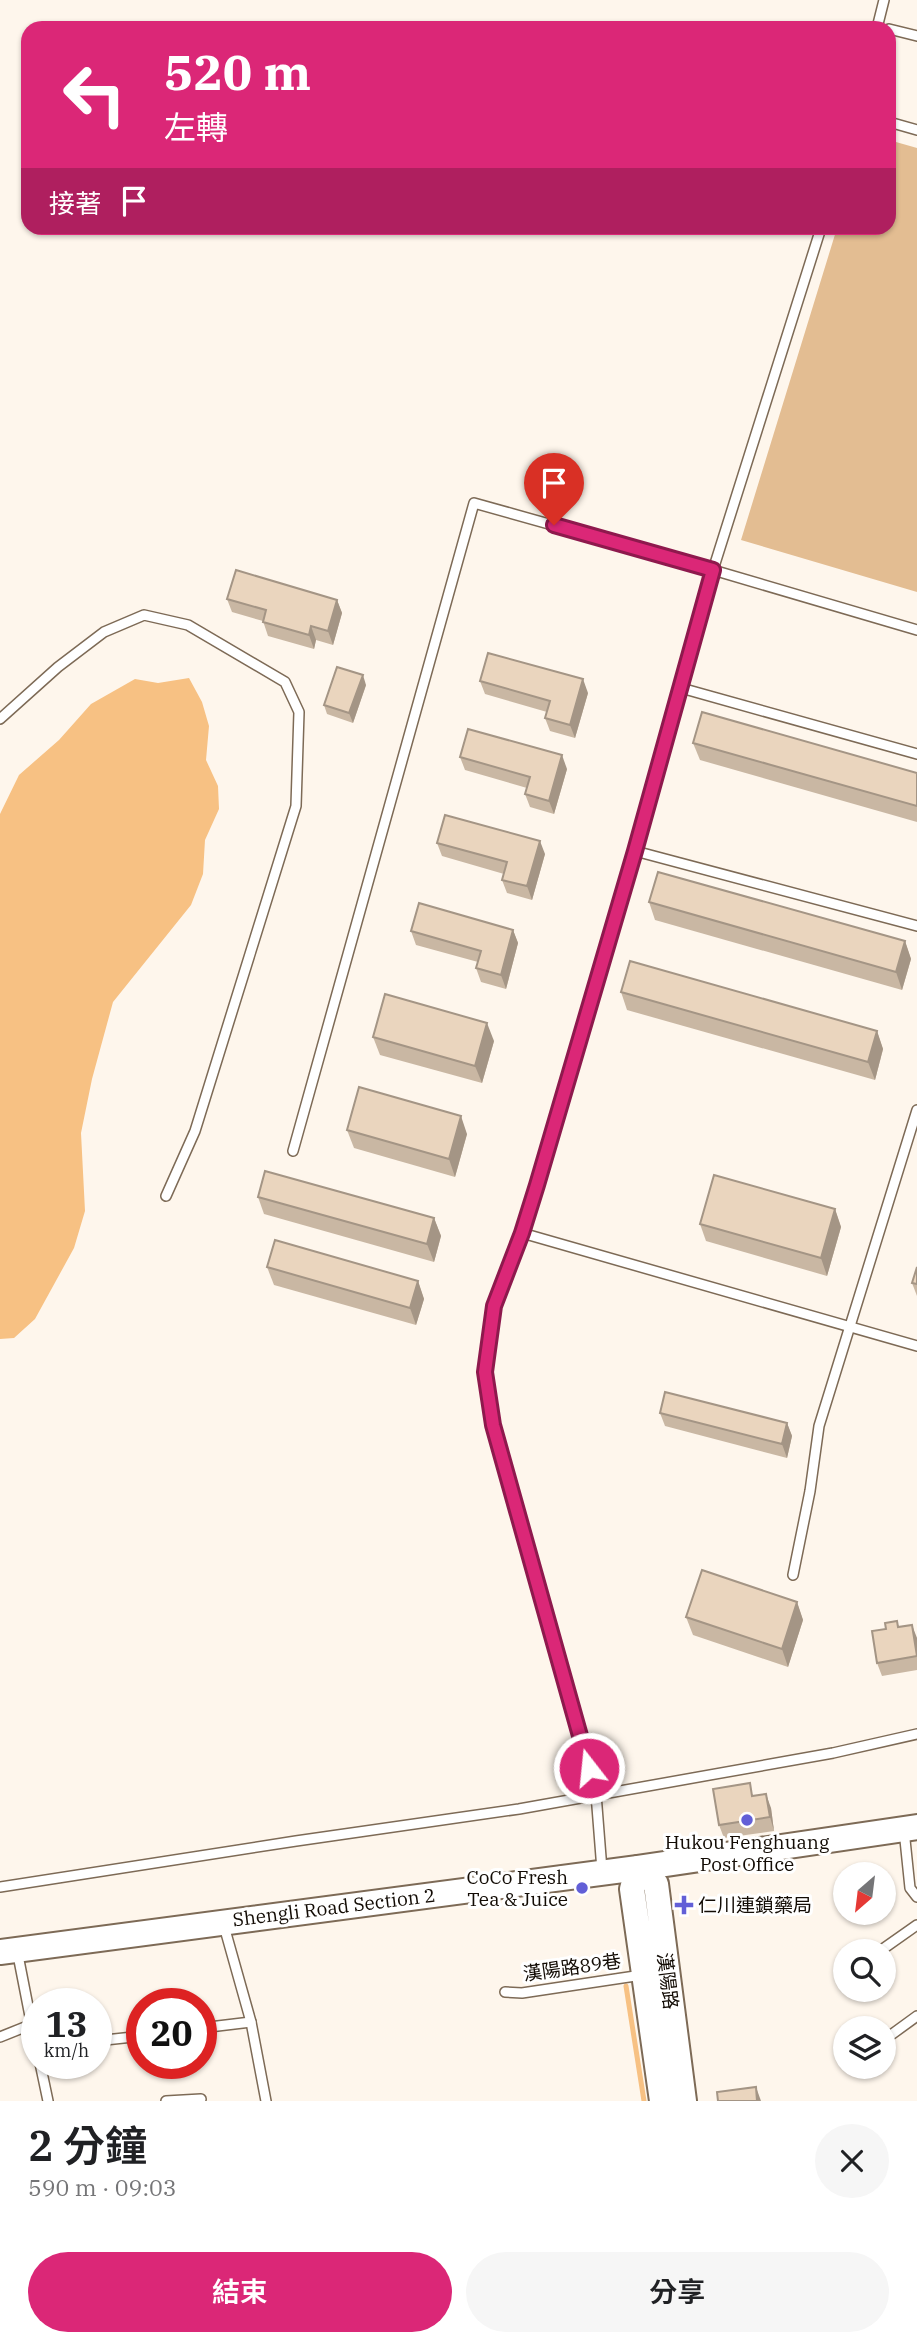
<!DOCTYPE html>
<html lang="zh-TW">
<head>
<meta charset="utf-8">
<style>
  body { margin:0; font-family:"IBM Plex Serif","Noto Sans TC",serif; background:#f6f6f6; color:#202124; height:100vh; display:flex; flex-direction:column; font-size:26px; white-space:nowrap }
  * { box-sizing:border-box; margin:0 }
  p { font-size:23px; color:#757577 }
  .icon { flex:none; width:38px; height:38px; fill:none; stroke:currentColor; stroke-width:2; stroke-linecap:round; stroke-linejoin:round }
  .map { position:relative; height:2101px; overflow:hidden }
  .details { display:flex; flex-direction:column; background:#fff; flex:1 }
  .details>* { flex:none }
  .banner { position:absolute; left:21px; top:21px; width:875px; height:214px; border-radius:21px; box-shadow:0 2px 5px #0004; background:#db2777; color:#fff; overflow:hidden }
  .needle { width:46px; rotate:208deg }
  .fabs { position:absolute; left:833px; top:1862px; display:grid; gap:14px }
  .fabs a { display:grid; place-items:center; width:63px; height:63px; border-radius:50%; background:#fff; box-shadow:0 2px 5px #0004; font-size:35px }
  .speed { position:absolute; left:21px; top:1988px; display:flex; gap:14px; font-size:35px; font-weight:700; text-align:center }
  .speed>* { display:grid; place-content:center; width:91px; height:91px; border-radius:50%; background:#fff; box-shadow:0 2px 5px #0004; line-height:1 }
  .speed small { font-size:18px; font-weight:400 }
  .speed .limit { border:10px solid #d22; background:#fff; color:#111 }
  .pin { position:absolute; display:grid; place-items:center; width:60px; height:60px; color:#fff; margin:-72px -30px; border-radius:50% 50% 50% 0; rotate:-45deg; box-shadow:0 0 7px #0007 }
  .pin .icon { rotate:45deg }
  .me { position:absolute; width:77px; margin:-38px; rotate:344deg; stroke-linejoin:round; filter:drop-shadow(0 0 5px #0008) }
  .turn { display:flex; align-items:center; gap:24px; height:147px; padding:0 28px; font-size:32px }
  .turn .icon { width:91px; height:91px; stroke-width:2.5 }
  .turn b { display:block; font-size:49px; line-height:60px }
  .then { display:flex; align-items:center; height:66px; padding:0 28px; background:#0003; gap:14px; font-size:26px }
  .round { display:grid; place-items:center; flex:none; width:74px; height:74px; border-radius:37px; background:#f6f6f6 }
  .headline { display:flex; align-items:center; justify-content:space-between; height:119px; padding:0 28px }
  h1 { font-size:42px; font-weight:600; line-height:52px }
  .primary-button { display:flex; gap:14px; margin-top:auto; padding:14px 28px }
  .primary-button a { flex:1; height:80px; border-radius:42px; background:#db2777; color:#fff; font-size:28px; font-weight:600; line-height:80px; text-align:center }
  .primary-button a+a { background:#f6f6f6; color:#202124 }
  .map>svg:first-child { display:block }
</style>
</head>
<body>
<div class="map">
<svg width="917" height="2101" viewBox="0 0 917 2101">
  <rect width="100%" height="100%" fill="#fef6ec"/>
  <!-- green -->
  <polygon fill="#e3bd92" points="889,140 917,148 917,592 741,540 837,228 889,228"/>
  <!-- water -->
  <polygon fill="#f7c183" points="189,678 202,702 209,726 206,760 218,786 219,809 205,840 203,874 191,905 113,1002 92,1079 81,1133 85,1211 74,1248 35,1319 14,1338 0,1339 0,814 19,775 59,740 91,704 135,679 158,683"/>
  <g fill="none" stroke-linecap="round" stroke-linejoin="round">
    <!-- stream -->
    <polyline stroke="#f7c183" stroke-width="5" points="626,1986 644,2101"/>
    <defs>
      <g id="lane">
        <polyline points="877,28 884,0"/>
        <polyline points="889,29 917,36"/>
        <polyline points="889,122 917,130"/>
        <polyline points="681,688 917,754"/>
        <polyline points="0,719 58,667 104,632 144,615 188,625 285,682 299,712 296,806 195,1131 166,1196"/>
        <polyline points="635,851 917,926"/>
        <polyline points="293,1151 474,503 713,570 917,630"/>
        <polyline points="522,1233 917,1346"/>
        <polyline points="793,1575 810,1491 819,1426 917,1110"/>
        <polyline points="904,1830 910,1888 917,1897"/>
        <polyline points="602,1870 596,1794 493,1425 486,1372 494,1306 522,1233 635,851 713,570 821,228"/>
        <polyline points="0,1887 296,1841 519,1809 833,1753 917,1734"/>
        <polyline points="224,1926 251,2022 266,2101"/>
        <polyline points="17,1950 37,2052"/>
        <polyline points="880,1951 917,1925"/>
        <polyline points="505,1992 522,1993 642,1975"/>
        <polyline points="201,2028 251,2022"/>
        <polyline points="0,2037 30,2025"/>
        <polyline points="884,2040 917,2016"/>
        <polyline points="96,2041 142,2036"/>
        <polyline points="40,2063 48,2101"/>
        <polyline points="166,2101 201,2099"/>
      </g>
      <g id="secondary">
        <polyline points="0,1952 638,1868 917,1827"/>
        <polyline points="662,2101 632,1889 638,1868 656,1884 684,2101"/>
      </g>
    </defs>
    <!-- lane casing -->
    <use href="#lane" stroke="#7d6a56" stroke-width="12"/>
    <!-- secondary casing -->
    <use href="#secondary" stroke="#7d6a56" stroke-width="28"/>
    <!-- lane -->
    <use href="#lane" stroke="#fff" stroke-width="9"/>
    <!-- secondary -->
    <use href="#secondary" stroke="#fff" stroke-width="24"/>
  </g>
  <!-- wall -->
  <g fill="#c9b7a3">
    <polygon points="227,599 337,600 342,613 333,645 316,640 314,649 268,636 263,621 232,612"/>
    <polygon points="480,681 588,693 575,738 550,731 545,718 547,712 485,694"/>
    <polygon points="366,685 353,723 327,714 324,705"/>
    <polygon points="693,743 917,773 917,822 700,760"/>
    <polygon points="460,757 567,769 554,814 530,807 525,794 527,788 465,770"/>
    <polygon points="437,843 545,854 532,900 507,893 502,880 504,874 442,856"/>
    <polygon points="649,902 905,941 911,959 902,990 655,920"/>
    <polygon points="513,930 518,943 506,989 481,982 476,968 478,962 416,945 411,931"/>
    <polygon points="621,992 877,1031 883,1049 875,1080 627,1010"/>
    <polygon points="373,1037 494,1041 482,1083 380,1055"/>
    <polygon points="347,1130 467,1134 455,1177 354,1148"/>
    <polygon points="258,1197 434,1218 441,1236 434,1262 264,1214"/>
    <polygon points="835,1209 841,1227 827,1276 706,1241 700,1224"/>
    <polygon points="267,1267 418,1281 424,1299 416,1325 274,1285"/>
    <polygon points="917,1267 917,1296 912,1283"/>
    <polygon points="660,1413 787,1423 792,1436 787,1458 665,1426"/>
    <polygon points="797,1602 803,1620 788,1667 693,1635 686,1617"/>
    <polygon points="900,1627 917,1638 917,1670 882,1676 877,1663"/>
    <polygon points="755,1796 771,1808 774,1831 724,1838 719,1825"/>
  </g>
  <!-- shaded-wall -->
  <g fill="#a49585">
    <polygon points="337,600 342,613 333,645 328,631"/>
    <polygon points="311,626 316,640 314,649 309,635"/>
    <polygon points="363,675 366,685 353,723 349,713"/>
    <polygon points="583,679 588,693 575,738 570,725"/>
    <polygon points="562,755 567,769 554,814 549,801"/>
    <polygon points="540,841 545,854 532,900 527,886"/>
    <polygon points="513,930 518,943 506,989 501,975"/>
    <polygon points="905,941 911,959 902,990 896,972"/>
    <polygon points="487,1023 494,1041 482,1083 475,1066"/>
    <polygon points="877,1031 883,1049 875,1080 868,1062"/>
    <polygon points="461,1116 467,1134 455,1177 449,1159"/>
    <polygon points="835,1209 841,1227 827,1276 821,1258"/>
    <polygon points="434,1218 441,1236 434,1262 427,1244"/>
    <polygon points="418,1281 424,1299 416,1325 410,1308"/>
    <polygon points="787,1423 792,1436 787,1458 782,1444"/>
    <polygon points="797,1602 803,1620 788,1667 782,1649"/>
    <polygon points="912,1625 917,1638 917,1653"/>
    <polygon points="766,1794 771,1808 774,1831 770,1817"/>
    <polygon points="756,2087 761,2101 757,2101"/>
  </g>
  <!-- building -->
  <g fill="#ead5be" stroke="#a49585" stroke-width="2">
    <polygon points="236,570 337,600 328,631 311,626 309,635 263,622 266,610 227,599"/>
    <polygon points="488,653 583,679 570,725 545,718 550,701 480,681"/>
    <polygon points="337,667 363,675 349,713 324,705"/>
    <polygon points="702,712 917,773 917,806 693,743"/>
    <polygon points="468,729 562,755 549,801 525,794 530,777 460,757"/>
    <polygon points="445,815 540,841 527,886 502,880 507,862 437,843"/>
    <polygon points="658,872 905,941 896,972 649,902"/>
    <polygon points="419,903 513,930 501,975 476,968 481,951 411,931"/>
    <polygon points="630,961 877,1031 868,1062 621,992"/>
    <polygon points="385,994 487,1023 475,1066 373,1037"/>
    <polygon points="359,1087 461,1116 449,1159 347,1130"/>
    <polygon points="265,1171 434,1218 427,1244 258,1197"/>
    <polygon points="714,1175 835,1209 821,1258 700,1224"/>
    <polygon points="275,1240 418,1281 410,1308 267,1267"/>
    <polygon points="917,1267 917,1284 912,1283"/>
    <polygon points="665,1392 787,1423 782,1444 660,1413"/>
    <polygon points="702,1570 797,1602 782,1649 686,1617"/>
    <polygon points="897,1621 898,1627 912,1625 917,1656 877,1663 872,1631 886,1629 885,1623"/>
    <polygon points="750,1783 752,1796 766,1794 770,1817 719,1825 713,1789"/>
    <polygon points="756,2087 757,2101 718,2101 717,2092"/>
  </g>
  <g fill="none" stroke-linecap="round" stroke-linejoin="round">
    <defs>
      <polyline id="route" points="554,525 713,570 635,851 537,1185 522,1233 494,1306 485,1372 493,1425 589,1768"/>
    </defs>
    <!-- route casing -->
    <use href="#route" stroke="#8e194d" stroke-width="18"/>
    <!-- route -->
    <use href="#route" stroke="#db2777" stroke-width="12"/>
  </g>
  <!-- markers -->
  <g fill="#625fd7" stroke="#fff" stroke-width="2.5">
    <circle cx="747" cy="1820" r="7"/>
    <circle cx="582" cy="1888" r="7"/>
    <path d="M680.5 1894.5h7v7h7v7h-7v7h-7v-7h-7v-7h7z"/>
  </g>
  <g text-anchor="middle" stroke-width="6" stroke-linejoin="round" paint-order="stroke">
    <!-- poi labels -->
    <g font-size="19" fill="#120b04" stroke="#fff">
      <text x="747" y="1849">Hukou Fenghuang<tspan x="747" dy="22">Post Office</tspan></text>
      <text x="568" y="1884" text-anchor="end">CoCo Fresh<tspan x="568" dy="22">Tea &amp; Juice</tspan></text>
      <text x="698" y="1912" text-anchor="start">仁川連鎖藥局</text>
    </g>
    <!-- street labels -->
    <g font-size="19" fill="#120b04" stroke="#fff">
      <text transform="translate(334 1907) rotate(-7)" y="7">Shengli Road Section 2</text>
      <text transform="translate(572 1967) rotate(-8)" y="7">漢陽路89巷</text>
      <text transform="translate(668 1981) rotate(83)" y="7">漢陽路</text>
    </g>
  </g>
</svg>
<div class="fabs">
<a><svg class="needle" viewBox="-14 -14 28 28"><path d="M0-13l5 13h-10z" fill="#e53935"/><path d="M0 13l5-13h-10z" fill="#757577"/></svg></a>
<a><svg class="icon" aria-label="search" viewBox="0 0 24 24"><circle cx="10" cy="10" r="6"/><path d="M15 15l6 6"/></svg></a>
<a><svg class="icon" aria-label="layers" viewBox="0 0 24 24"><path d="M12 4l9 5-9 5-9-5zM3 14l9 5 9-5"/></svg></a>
</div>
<div class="speed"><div>13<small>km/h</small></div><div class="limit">20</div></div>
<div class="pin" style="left:554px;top:525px;background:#d93025"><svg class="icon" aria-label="arrive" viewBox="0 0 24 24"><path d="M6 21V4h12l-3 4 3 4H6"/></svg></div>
<svg class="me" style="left:589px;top:1768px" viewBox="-20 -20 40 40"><circle r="17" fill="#db2777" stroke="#fff" stroke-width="3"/><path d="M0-11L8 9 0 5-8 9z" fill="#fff"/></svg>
<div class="banner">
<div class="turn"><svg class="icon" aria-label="left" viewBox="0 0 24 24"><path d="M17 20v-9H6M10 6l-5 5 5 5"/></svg><div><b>520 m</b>左轉</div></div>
<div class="then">接著<svg class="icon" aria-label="arrive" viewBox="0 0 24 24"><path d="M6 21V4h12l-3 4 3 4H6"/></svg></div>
</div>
</div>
<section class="details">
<div class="headline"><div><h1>2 分鐘</h1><p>590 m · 09:03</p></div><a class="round"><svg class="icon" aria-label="close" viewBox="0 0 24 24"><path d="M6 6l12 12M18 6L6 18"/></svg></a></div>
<div class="primary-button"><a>結束</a><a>分享</a></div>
</section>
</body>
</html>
